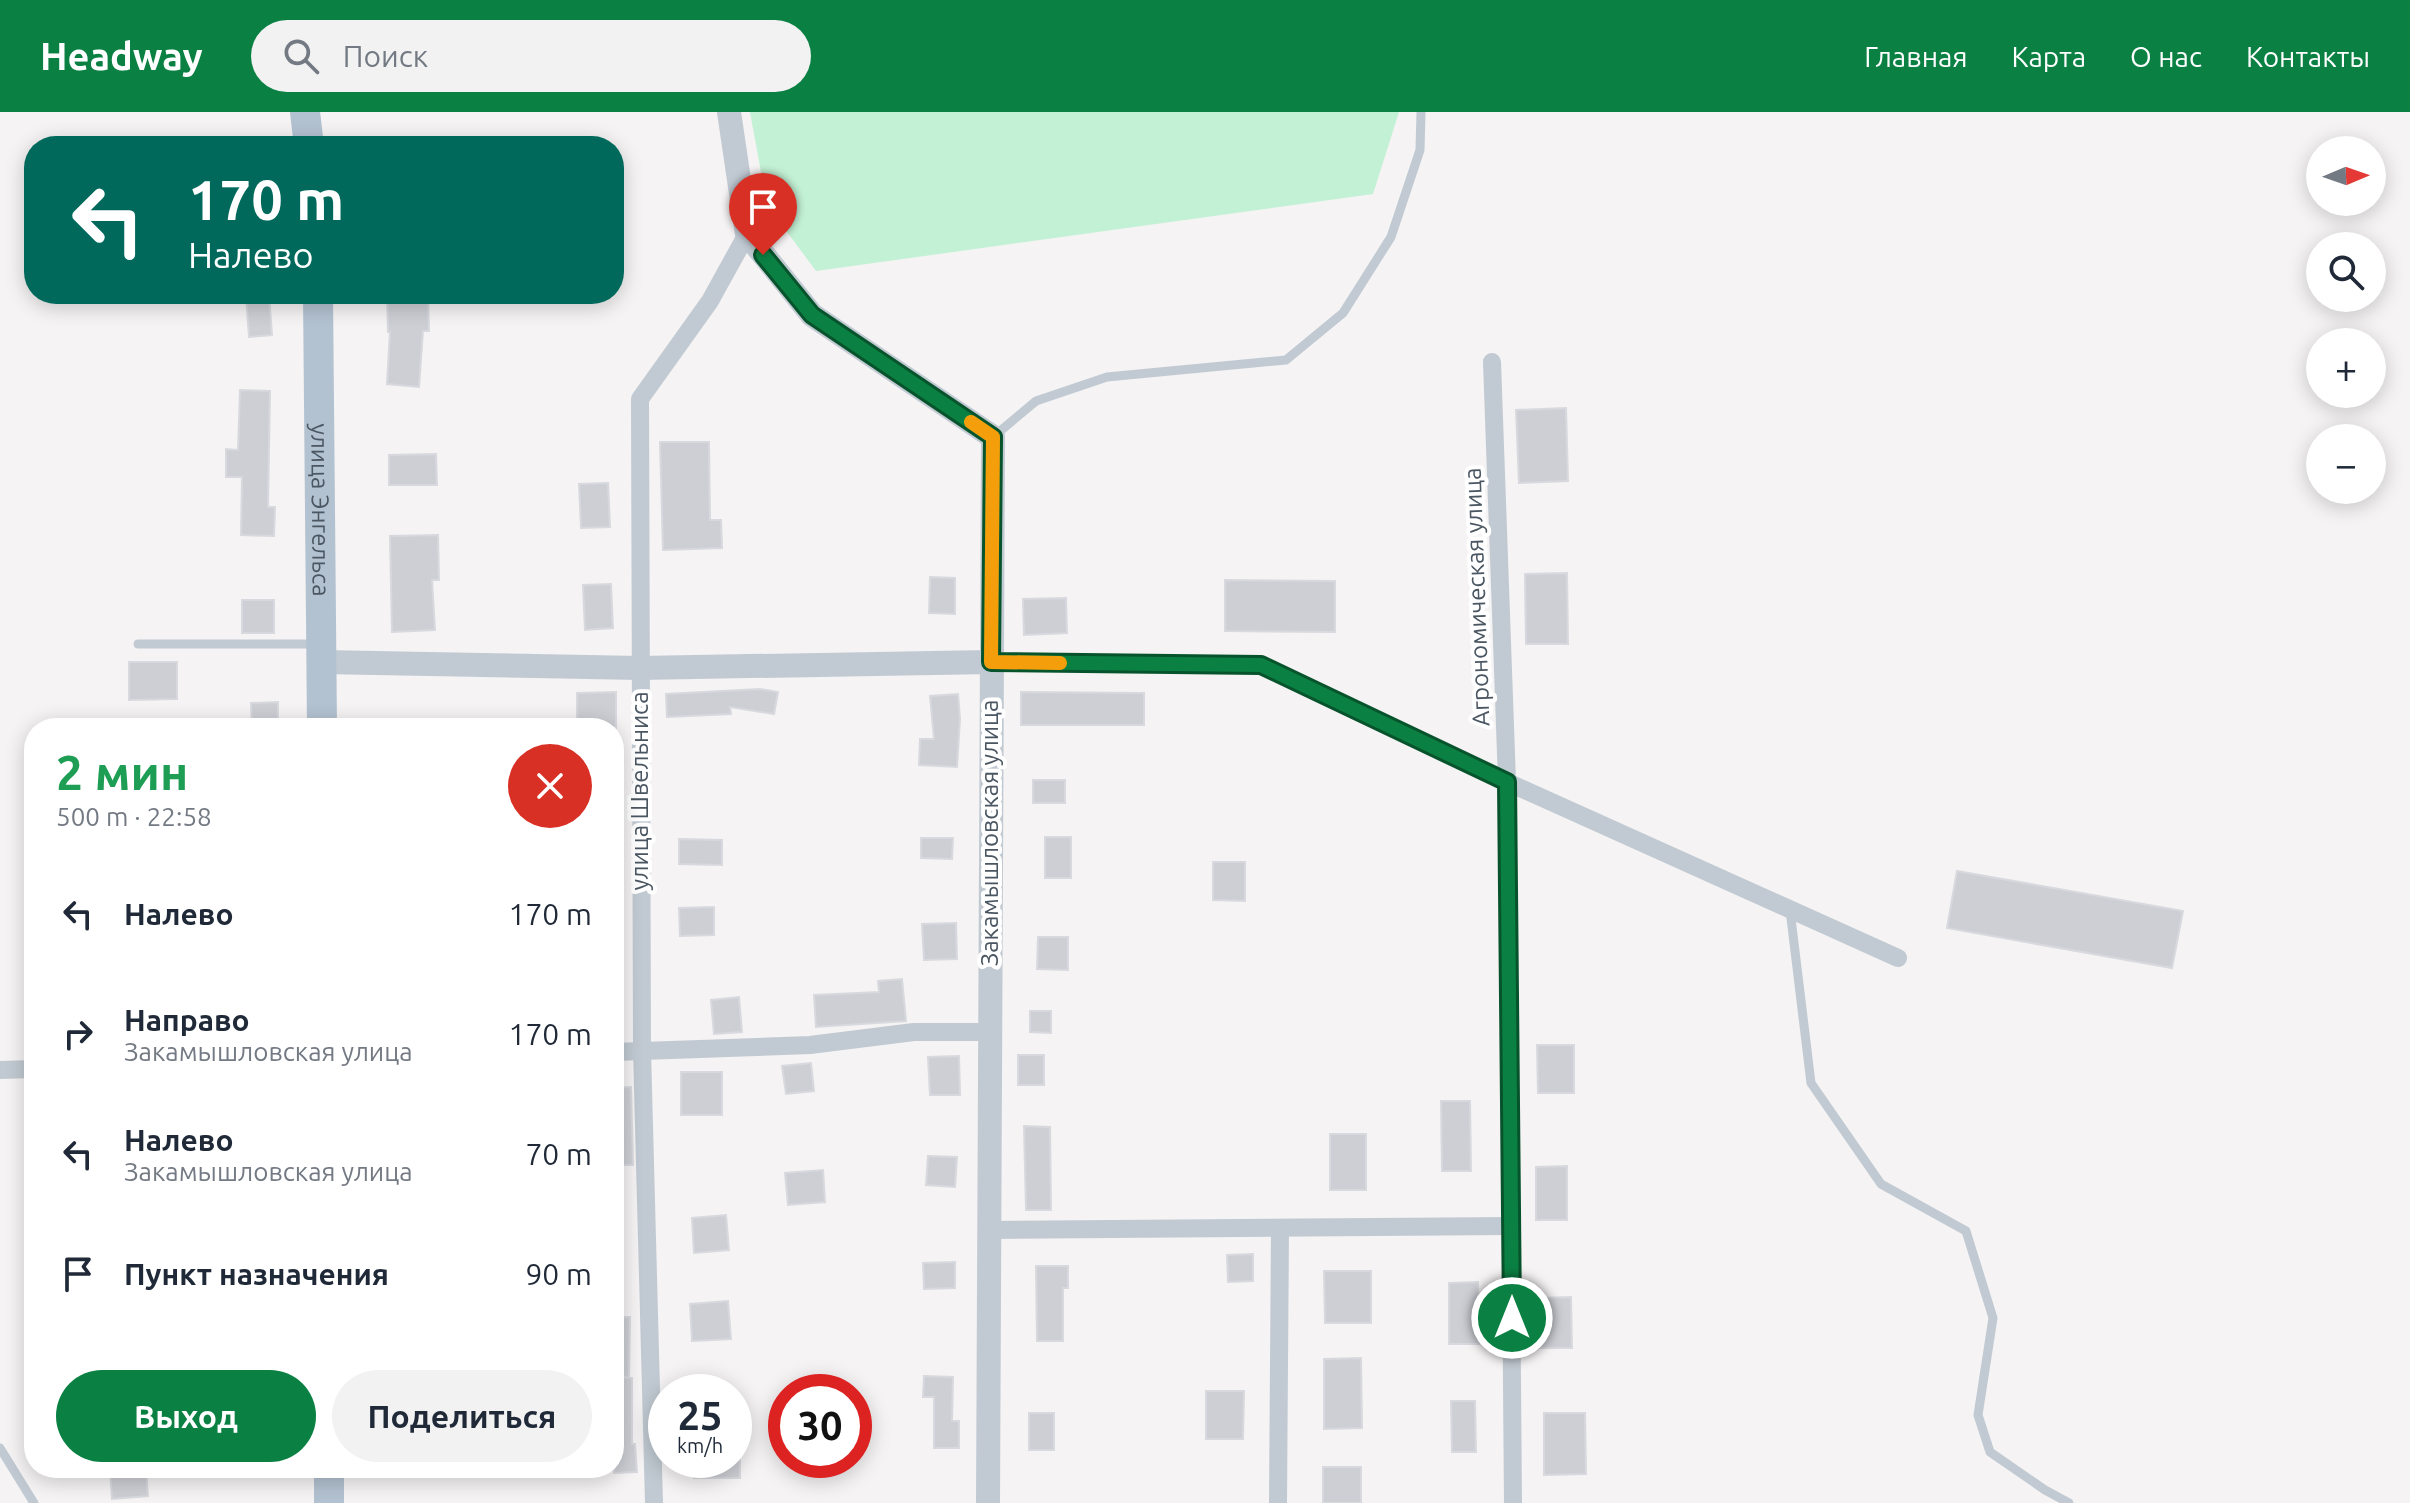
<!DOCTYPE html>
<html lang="ru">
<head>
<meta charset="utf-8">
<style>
  body { margin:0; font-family:Ubuntu,sans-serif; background:#f2f2f3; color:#1f2937; height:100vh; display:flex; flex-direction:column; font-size:30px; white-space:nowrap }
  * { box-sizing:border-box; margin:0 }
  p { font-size:26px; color:#747a83 }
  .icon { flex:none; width:44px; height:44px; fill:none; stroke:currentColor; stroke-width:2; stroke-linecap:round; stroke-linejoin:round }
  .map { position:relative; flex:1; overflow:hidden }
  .side { position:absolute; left:24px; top:606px; width:600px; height:760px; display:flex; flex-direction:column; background:#fff; border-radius:32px; box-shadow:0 4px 20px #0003 }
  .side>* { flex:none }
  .hud { position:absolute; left:24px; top:24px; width:600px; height:168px; border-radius:32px; box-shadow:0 4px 20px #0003; background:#00695c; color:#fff; overflow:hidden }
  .needle { width:52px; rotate:88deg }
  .controls { position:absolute; left:2306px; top:24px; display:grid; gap:16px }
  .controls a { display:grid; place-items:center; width:80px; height:80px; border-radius:50%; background:#fff; box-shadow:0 4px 20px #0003; font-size:40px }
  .speed { position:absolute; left:648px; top:1262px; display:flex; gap:16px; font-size:40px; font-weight:700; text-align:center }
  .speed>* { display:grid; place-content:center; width:104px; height:104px; border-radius:50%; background:#fff; box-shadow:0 4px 20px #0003; line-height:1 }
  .speed small { font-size:20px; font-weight:400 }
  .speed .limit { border:12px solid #d22; background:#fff; color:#111 }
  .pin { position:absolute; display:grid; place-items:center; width:68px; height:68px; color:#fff; margin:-82px -34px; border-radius:50% 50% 50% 0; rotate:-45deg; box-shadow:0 0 8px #0007 }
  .pin .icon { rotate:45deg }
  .me { position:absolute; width:88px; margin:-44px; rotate:0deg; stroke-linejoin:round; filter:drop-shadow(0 0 6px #0008) }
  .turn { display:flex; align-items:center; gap:28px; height:168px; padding:0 32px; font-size:36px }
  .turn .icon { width:104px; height:104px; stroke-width:2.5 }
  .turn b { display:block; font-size:56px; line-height:68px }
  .round { display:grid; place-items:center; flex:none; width:84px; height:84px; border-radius:42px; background:#f2f2f3 }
  .summary { display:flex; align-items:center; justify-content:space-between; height:136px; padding:0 32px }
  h1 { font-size:48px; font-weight:700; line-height:60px; color:#1e9e55 }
  .action { display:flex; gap:16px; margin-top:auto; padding:16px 32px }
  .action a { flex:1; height:92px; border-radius:48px; background:#0b8043; color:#fff; font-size:32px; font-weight:700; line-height:92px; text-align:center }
  .action a+a { background:#f2f2f3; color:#1f2937 }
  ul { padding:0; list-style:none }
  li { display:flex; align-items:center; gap:24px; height:120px; padding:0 32px }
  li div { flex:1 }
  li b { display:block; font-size:30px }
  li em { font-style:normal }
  header { display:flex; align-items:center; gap:48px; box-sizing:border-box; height:112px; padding:0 40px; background:#0b8043; color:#fff }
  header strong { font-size:38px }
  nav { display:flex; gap:44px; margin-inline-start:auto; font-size:28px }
  .search { width:560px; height:72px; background:#f2f2f3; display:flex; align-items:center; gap:20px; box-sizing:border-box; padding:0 28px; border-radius:44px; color:#747a83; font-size:30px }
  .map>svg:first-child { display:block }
</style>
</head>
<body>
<header>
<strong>Headway</strong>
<div class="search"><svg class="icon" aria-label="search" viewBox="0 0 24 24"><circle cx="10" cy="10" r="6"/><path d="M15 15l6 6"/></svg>Поиск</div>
<nav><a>Главная</a><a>Карта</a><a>О нас</a><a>Контакты</a></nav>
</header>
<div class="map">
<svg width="2410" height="1391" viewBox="0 0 2410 1391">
  <rect width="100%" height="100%" fill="#f5f3f3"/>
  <!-- green -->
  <polygon fill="#c3f1d5" points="750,0 1399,0 1373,82 816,159 767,93"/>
  <!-- building -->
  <g fill="#cdcfd5" stroke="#d7d9de" stroke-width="2">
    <polygon points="269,182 272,223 249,225 246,184"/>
    <polygon points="428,183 429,219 423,219 419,275 387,272 390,220 388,220 387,184"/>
    <polygon points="240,278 270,279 268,395 275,395 274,424 241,423 242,365 226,365 226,337 238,338"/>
    <polygon points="1566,296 1568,369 1519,371 1516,298"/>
    <polygon points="660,330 709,330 710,408 721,408 722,436 663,438"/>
    <polygon points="436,342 437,373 389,373 389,343"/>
    <polygon points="608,371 610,415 581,416 579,372"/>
    <polygon points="438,423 439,468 432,468 435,518 392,520 390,424"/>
    <polygon points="1567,461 1568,532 1526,532 1525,462"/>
    <polygon points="930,465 955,466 955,502 929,501"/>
    <polygon points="1225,468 1335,469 1335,520 1225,519"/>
    <polygon points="611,472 613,516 585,518 583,473"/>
    <polygon points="1066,486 1067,521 1024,523 1023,487"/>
    <rect x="242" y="488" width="32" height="33"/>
    <polygon points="129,550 177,550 177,587 129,588"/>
    <polygon points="760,577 778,580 774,602 730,595 731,602 667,605 666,582"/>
    <polygon points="616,580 616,616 577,616 577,581"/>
    <polygon points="1021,580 1144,581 1144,613 1021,613"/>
    <polygon points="958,582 960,607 957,655 919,653 920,627 934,627 930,584"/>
    <polygon points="278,590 278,616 252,616 251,591"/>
    <rect x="1033" y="668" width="32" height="23"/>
    <rect x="1045" y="725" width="26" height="41"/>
    <polygon points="921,726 953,726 952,747 921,746"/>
    <polygon points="679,727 722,728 722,753 679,752"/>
    <polygon points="1213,750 1245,750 1245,789 1213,788"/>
    <polygon points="1957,759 2183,799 2172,856 1947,816"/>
    <polygon points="714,795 714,823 680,824 679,796"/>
    <polygon points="956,811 957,847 924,848 922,812"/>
    <polygon points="1038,825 1068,825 1068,858 1037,857"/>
    <polygon points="902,867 906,909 816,915 814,883 879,880 878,869"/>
    <polygon points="739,885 742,920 714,922 711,888"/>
    <polygon points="1030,899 1051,899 1051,921 1030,920"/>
    <polygon points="1537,933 1574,933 1574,981 1538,981"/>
    <rect x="1018" y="943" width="26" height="30"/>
    <polygon points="959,944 960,983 930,983 928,945"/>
    <polygon points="811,951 814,979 786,982 782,954"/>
    <rect x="681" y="960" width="41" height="43"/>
    <polygon points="631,975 633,1053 614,1053 614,976"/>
    <polygon points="1441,989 1470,989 1471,1059 1442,1059"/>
    <polygon points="1024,1014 1050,1015 1051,1098 1026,1098"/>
    <rect x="1330" y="1022" width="36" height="56"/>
    <polygon points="928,1044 957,1045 955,1075 926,1073"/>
    <polygon points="1567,1054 1567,1108 1536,1108 1536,1055"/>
    <polygon points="823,1058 825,1090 788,1093 785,1061"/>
    <polygon points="726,1103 729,1138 694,1141 692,1106"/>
    <polygon points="1253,1142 1253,1169 1228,1170 1227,1143"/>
    <polygon points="955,1150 955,1176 924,1177 923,1151"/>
    <polygon points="1036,1154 1068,1154 1068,1176 1063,1176 1063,1229 1037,1229"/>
    <polygon points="1324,1159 1371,1159 1371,1211 1325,1211"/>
    <polygon points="1478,1170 1479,1232 1449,1232 1449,1171"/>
    <polygon points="1571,1185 1572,1236 1539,1236 1539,1186"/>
    <polygon points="728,1189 731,1227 692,1229 690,1192"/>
    <polygon points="614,1205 630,1205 629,1265 614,1264"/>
    <polygon points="1361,1246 1362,1316 1324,1317 1324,1247"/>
    <polygon points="924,1264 953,1265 952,1309 959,1309 959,1336 934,1336 934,1285 923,1285"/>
    <polygon points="614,1266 632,1266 632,1332 635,1332 637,1360 614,1361"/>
    <polygon points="1206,1279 1244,1279 1243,1327 1206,1327"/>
    <polygon points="1451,1289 1475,1289 1476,1340 1452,1340"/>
    <rect x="1029" y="1301" width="25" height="37"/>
    <polygon points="1544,1301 1585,1301 1586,1362 1544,1363"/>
    <rect x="694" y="1348" width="46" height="18"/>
    <rect x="1323" y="1355" width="38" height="36"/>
    <polygon points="110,1356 146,1356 148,1384 112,1387"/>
  </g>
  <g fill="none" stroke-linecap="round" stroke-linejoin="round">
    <!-- service -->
    <g stroke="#c1cad2" stroke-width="9">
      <polyline points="993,325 1036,289 1107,265 1286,248 1343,201 1391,125 1420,38 1421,0"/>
      <polyline points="138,532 318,532"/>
      <polyline points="1790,798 1811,971 1881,1072 1966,1119 1993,1206 1978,1303 1990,1340 2045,1378 2069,1391"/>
      <polyline points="0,1336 34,1391"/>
    </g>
    <!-- minor -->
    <g stroke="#c1cad2" stroke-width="18">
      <polyline points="1492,250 1507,670 1513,1391"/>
      <polyline points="991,550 1261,553 1507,670 1898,846"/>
      <polyline points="614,940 810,933 914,920 989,920"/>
      <polyline points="0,958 34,957"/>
      <polyline points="988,1118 1511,1114"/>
      <polyline points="654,1391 642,938 640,287 710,189 747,122"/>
      <polyline points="1278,1391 1280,1116"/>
    </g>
    <!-- tertiary -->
    <g stroke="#c1cad2" stroke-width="24">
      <polyline points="729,0 747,122 812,203 993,325 988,1391"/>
      <polyline points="321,550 639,556 991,550"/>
    </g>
    <!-- primary -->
    <g stroke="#b3c2d1" stroke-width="30">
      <polyline points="305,0 309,34"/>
      <path id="s1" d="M318 182 322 616"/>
      <polyline points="329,1356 329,1391"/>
    </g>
  </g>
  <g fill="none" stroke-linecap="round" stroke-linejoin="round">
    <defs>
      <polyline id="route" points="763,143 812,203 993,325 991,550 1261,553 1507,670 1512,1206"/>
    </defs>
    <!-- route casing -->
    <use href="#route" stroke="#07532c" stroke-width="20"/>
    <!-- route -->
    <use href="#route" stroke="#0b8043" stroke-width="14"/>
    <!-- slow -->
    <polyline stroke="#f59e0b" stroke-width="14" points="971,310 993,325 991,550 1060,551"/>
  </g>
  <g text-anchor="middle" stroke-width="8" stroke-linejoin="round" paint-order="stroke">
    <!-- street labels -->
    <g font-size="24" fill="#4a5661" stroke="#fff">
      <text dy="8" stroke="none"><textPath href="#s1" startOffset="216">улица Энгельса</textPath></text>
      <text transform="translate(1477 485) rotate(-92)" y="8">Агрономическая улица</text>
      <text transform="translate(640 679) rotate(-90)" y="8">улица Швельниса</text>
      <text transform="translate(990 721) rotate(-90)" y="8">Закамышловская улица</text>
    </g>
  </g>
</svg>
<div class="controls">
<a><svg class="needle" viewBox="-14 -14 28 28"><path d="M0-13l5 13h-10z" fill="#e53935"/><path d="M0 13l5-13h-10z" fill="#747a83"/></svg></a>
<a><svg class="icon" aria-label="search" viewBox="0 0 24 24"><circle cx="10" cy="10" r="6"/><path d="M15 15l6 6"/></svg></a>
<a>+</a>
<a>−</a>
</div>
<div class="speed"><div>25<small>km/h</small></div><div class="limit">30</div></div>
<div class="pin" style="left:763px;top:143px;background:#d93025"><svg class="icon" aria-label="arrive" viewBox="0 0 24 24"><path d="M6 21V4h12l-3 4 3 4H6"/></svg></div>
<svg class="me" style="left:1512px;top:1206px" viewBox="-20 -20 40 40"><circle r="17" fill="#0b8043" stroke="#fff" stroke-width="3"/><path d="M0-11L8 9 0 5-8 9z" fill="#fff"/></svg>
<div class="hud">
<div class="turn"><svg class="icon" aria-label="left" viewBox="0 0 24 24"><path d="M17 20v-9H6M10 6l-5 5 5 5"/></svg><div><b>170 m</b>Налево</div></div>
</div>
<section class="side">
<div class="summary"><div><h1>2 мин</h1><p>500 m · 22:58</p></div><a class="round" style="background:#d93025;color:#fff"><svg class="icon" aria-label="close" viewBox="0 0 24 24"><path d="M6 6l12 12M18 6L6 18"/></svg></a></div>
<ul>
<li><svg class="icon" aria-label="left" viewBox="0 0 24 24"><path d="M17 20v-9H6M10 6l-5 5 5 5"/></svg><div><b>Налево</b></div><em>170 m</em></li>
<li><svg class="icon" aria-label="right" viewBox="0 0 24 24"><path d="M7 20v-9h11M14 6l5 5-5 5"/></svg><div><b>Направо</b><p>Закамышловская улица</p></div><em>170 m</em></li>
<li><svg class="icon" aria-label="left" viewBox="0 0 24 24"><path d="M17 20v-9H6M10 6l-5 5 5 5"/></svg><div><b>Налево</b><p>Закамышловская улица</p></div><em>70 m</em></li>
<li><svg class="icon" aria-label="arrive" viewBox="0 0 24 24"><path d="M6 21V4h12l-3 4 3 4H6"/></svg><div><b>Пункт назначения</b></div><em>90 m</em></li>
</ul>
<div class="action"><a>Выход</a><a>Поделиться</a></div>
</section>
</div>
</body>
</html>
